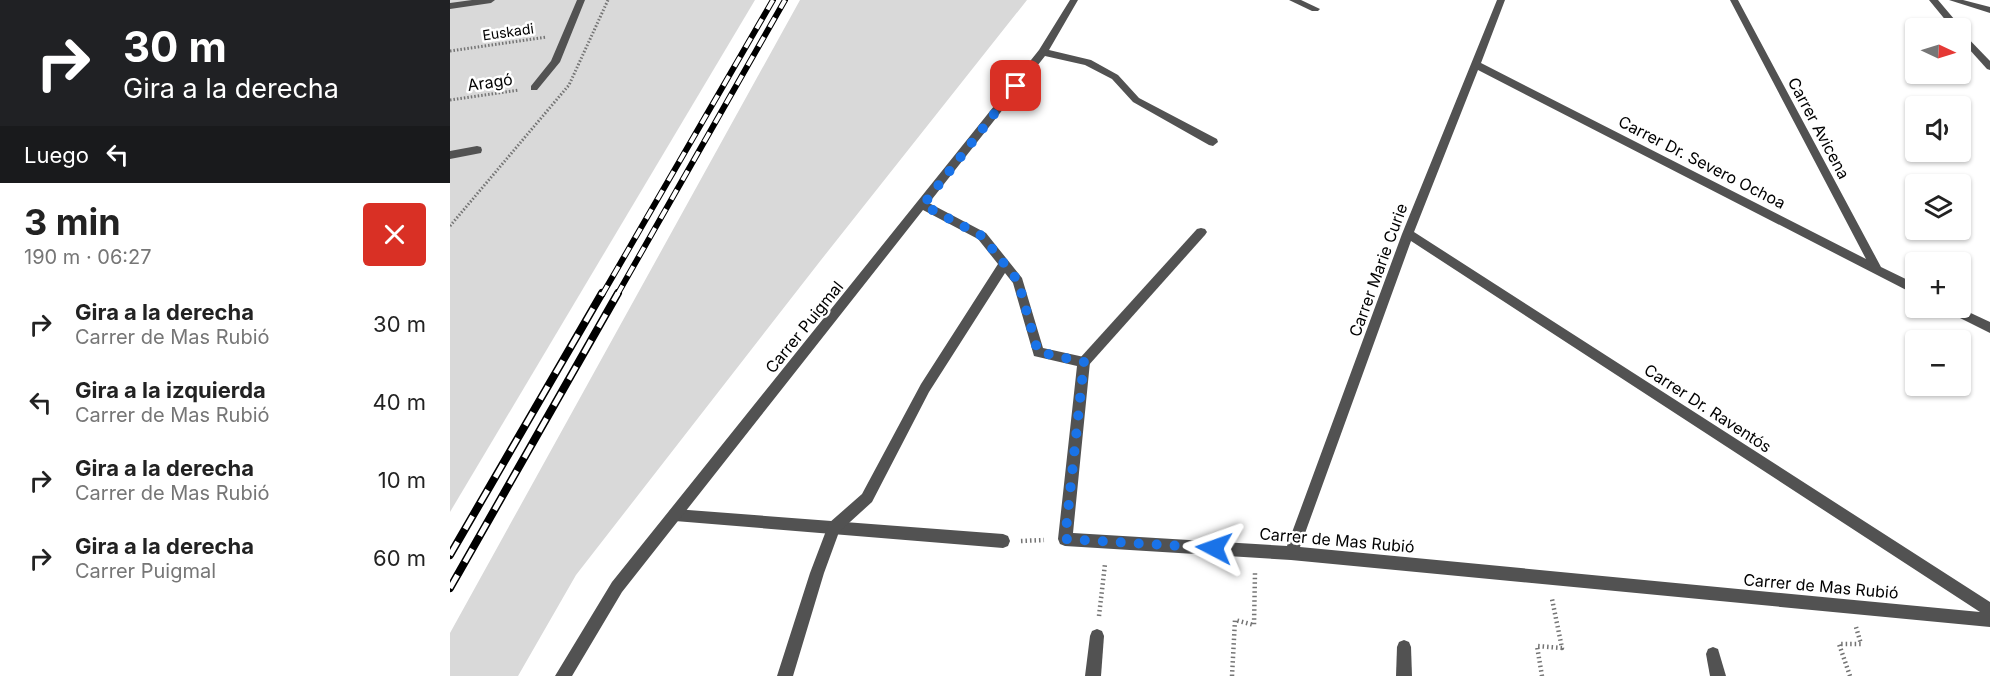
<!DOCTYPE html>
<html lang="es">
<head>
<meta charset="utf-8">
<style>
  body { margin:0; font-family:Inter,sans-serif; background:#f6f6f6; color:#222; height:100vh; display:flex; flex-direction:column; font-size:22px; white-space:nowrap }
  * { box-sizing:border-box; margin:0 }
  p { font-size:20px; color:#767676 }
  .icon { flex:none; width:33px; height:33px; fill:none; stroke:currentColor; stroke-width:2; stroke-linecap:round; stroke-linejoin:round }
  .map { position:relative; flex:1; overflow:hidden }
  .details { display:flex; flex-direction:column; background:#fff; width:450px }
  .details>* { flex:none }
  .guide { background:#202124; color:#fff; overflow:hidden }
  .needle { width:39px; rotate:94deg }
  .tools { position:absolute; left:1455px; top:18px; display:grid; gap:12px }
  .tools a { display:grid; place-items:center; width:66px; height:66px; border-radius:6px; background:#fff; box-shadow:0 2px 4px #0004; font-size:30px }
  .pin { position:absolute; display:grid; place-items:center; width:51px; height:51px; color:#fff; margin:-26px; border-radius:12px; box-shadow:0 3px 9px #0006 }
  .me { position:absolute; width:66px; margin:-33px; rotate:274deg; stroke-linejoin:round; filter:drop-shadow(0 0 4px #0008) }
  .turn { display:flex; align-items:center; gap:21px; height:126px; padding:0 24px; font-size:27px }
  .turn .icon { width:78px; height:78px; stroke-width:2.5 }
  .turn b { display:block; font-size:42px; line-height:51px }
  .then { display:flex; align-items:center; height:57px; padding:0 24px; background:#0003; gap:12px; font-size:22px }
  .round { display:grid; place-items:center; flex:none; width:63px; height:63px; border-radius:6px; background:#f6f6f6 }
  .summary { display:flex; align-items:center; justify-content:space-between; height:102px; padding:0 24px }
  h1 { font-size:36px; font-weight:700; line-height:45px }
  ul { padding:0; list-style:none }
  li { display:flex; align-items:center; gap:18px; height:78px; padding:0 24px }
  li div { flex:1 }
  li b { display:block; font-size:22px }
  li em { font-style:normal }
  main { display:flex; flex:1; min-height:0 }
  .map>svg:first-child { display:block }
</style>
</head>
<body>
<main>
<section class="details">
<div class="guide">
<div class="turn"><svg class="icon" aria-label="right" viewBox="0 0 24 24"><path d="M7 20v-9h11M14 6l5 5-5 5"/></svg><div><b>30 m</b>Gira a la derecha</div></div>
<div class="then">Luego<svg class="icon" aria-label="left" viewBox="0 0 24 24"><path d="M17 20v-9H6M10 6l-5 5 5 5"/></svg></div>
</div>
<div class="summary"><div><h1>3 min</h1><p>190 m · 06:27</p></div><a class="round" style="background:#d93025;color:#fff"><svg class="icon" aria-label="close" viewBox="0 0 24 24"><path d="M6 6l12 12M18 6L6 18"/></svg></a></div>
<ul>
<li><svg class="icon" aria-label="right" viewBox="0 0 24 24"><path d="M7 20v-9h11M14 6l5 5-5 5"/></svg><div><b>Gira a la derecha</b><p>Carrer de Mas Rubió</p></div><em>30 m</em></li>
<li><svg class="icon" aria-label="left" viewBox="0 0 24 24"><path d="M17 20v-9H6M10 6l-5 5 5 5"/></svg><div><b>Gira a la izquierda</b><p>Carrer de Mas Rubió</p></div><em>40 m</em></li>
<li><svg class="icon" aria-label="right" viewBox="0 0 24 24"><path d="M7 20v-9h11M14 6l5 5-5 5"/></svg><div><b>Gira a la derecha</b><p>Carrer de Mas Rubió</p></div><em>10 m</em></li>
<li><svg class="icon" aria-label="right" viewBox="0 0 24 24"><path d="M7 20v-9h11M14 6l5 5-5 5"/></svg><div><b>Gira a la derecha</b><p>Carrer Puigmal</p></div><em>60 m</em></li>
</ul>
</section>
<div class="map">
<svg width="1540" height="676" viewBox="0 0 1540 676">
  <rect width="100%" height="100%" fill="#fff"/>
  <!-- green -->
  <g fill="#d9d9d9">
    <polygon points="0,0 305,0 0,512"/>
    <polygon points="350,0 577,0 371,260 126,575 68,676 0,676 0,633"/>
  </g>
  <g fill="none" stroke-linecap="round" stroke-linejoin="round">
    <!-- path-far1 -->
    <g stroke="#747474" stroke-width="3" stroke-dasharray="1.5 2" stroke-linecap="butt">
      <polyline points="0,51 97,37"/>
      <polyline points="0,100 69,90"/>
      <polyline points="0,226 119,85 158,0"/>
    </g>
    <!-- path -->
    <g stroke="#747474" stroke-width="4.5" stroke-dasharray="1.5 3" stroke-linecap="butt">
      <polyline points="571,541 594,540"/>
      <polyline points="649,616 655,564"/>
      <polyline points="782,676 785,620 804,625 805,573"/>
      <polyline points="1092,676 1087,646 1112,648 1102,599"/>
      <polyline points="1400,676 1389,644 1411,644 1406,627"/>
    </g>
    <!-- service -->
    <g fill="#525252" fill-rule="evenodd">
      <polygon points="22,0 45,0 41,3 0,9 0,3"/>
      <polygon points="127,0 135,0 110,62 87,90 81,90 81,86 101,61"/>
      <polygon points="27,146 31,147 32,150 31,153 0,159 0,151"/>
      <polygon points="751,228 755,229 757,232 755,235 638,366 634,367 630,366 628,362 630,358 747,229"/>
      <polygon points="954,640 959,642 961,647 962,676 946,676 947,647 949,642"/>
      <polygon points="1263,647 1268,649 1276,676 1260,676 1256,654 1258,649"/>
    </g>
    <!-- pedestrian -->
    <polygon fill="#525252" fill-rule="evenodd" points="225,509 553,534 558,536 560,541 558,546 553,548 225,521 220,520 218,515 220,510"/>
    <!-- minor -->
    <g fill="#525252" fill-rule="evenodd">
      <path d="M620 0H628L599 50 641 60 668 75 689 98 767 139 768 142 763 146 759 145 683 102 662 79 635 65 595 56 479 203 536 233 572 278 593 348 634 357 638 358 640 362 623 533 837 546 952 234 1047 0H1055L1031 63 1416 259 1280 0H1288L1431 267 1466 284V295L1028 70 964 232 1540 602V627L841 560 615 546 610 544 608 539 627 366 584 356 563 283 555 273 479 392 422 502 389 532 374 573 343 676H327L360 573 379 523 412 494 471 384 548 264 528 239 473 210 172 592 122 676H105L162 582 589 50ZM961 241 1530 612 850 547Z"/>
      <polygon points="839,0 851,0 870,9 868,11 862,11"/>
      <polygon points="1479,0 1488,0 1510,26 1512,28 1510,30 1502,28"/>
      <polygon points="1499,0 1513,0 1540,7 1540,13"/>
      <polygon points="1510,30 1540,61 1540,70 1537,69 1510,39"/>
      <polygon points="1494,308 1510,308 1540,322 1540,333 1496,311"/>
      <polygon points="647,629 652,631 654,636 651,676 635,676 640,636 642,631"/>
    </g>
    <defs>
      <g id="rail-far1">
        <polyline points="152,295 323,0"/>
        <polyline points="167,295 335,0"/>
      </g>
      <g id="rail">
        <polyline points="0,555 152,293"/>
        <polyline points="0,588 168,293"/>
      </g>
    </defs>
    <!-- rail-far1 casing -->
    <use href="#rail-far1" stroke="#000" stroke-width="6"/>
    <!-- rail casing -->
    <use href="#rail" stroke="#000" stroke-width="8"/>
    <!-- rail-far1 -->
    <use href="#rail-far1" stroke="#fff" stroke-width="4" stroke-dasharray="11" stroke-linecap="butt"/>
    <!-- rail -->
    <use href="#rail" stroke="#fff" stroke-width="5" stroke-dasharray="15" stroke-linecap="butt"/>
  </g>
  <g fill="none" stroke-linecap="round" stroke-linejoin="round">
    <!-- route -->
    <polyline stroke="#1a73e8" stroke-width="10" stroke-dasharray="0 18" points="566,86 473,205 532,236 568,281 588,352 634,362 615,539 764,548"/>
  </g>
  <g text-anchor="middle" stroke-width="5" stroke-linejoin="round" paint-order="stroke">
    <!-- far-street labels -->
    <g font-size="14" fill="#000" stroke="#fff">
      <text transform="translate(58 32) rotate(-8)" y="5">Euskadi</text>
    </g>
    <!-- street labels -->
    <g font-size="16" fill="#000" stroke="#fff">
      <text transform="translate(40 82) rotate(-8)" y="6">Aragó</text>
      <text transform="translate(1369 128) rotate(62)" y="6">Carrer Avicena</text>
      <text transform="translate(1252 162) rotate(27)" y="6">Carrer Dr. Severo Ochoa</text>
      <text transform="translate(928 270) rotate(-70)" y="6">Carrer Marie Curie</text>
      <text transform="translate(354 327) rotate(-51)" y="6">Carrer Puigmal</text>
      <text transform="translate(1258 408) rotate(33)" y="6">Carrer Dr. Raventós</text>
      <text transform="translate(887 540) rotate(5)" y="6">Carrer de Mas Rubió</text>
      <text transform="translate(1371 586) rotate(5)" y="6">Carrer de Mas Rubió</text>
    </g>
  </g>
</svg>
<div class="tools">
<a><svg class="needle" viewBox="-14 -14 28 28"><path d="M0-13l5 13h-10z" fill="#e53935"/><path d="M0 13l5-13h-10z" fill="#767676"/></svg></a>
<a><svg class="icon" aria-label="sound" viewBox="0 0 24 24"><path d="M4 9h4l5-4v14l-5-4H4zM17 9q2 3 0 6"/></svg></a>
<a><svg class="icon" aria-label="layers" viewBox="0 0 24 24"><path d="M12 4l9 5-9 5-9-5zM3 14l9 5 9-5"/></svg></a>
<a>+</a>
<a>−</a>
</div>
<div class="pin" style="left:566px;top:86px;background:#d93025"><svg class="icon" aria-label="arrive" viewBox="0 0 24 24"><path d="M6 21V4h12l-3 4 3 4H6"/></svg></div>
<svg class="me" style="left:764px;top:548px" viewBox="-20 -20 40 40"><path d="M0-17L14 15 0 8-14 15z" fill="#1a73e8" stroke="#fff" stroke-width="4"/></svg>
</div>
</main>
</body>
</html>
